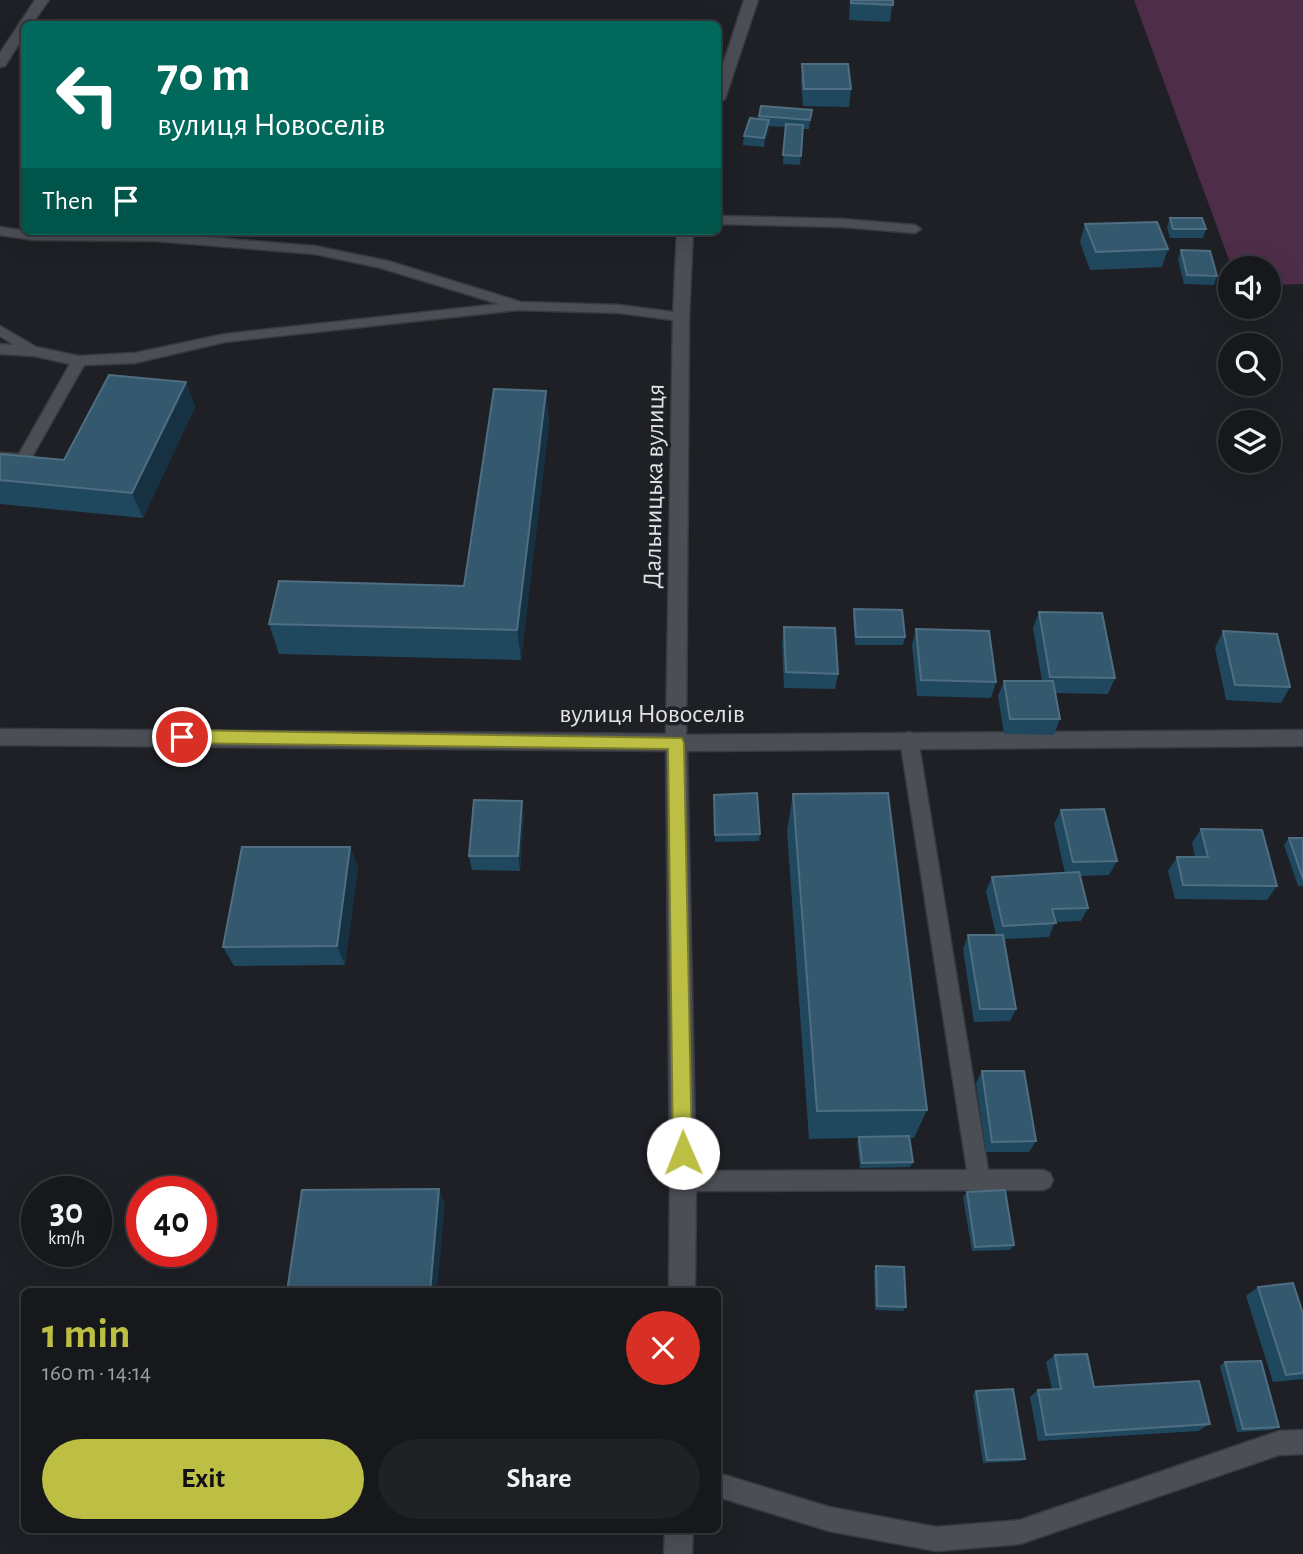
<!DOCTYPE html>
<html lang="en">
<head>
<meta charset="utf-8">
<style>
  body { margin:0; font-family:"Alegreya Sans",sans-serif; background:#1f2125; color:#f1f3f6; height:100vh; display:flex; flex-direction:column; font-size:26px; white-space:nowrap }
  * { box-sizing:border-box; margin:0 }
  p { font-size:23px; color:#9ea0a3 }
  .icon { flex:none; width:38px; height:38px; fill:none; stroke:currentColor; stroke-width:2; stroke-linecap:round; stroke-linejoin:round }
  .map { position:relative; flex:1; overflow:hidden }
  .details { position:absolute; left:21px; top:1288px; width:700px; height:245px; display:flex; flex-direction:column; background:#16181c; border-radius:10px; box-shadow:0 7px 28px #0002,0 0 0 2px #35373b }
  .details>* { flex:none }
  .top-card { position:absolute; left:21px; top:21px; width:700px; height:214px; border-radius:10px; box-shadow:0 7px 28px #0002,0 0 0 2px #35373b; background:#00695c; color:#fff; overflow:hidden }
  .fabs { position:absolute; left:1218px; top:256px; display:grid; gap:14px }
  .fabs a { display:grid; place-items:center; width:63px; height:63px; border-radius:50%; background:#16181c; box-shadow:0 7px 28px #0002,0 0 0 2px #35373b; font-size:35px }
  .speed { position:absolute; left:21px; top:1176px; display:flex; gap:14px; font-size:35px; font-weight:700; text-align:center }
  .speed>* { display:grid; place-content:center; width:91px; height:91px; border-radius:50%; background:#16181c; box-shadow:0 7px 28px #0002,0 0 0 2px #35373b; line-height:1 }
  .speed small { font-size:18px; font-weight:400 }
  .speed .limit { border:10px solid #d22; background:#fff; color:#111 }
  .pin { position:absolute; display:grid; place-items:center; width:60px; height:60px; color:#fff; margin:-30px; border:4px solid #fff; border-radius:50%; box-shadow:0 2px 7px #0007 }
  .me { position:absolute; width:77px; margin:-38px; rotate:359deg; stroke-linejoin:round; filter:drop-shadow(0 0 5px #0008) }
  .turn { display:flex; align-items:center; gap:24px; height:147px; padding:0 21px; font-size:32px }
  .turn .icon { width:91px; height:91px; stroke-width:2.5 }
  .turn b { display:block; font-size:49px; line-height:60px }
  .then { display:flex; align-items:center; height:66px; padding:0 21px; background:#0003; gap:14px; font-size:26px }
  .round { display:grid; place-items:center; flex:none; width:74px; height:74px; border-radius:37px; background:#1f2125 }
  .summary { display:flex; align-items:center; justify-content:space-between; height:119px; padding:0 21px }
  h1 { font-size:42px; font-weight:700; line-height:52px; color:#bcbf44 }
  .cta { display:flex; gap:14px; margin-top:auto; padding:14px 21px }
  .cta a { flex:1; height:80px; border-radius:42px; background:#bcbf44; color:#111; font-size:28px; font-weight:700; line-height:80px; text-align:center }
  .cta a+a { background:#1f2125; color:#f1f3f6 }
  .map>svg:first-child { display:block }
</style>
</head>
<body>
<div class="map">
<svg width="1303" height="1554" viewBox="0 0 1303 1554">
  <rect width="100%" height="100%" fill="#1e2026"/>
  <!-- green -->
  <polygon fill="#4e2d49" points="1134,0 1303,0 1303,284 1269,285 1269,268 1232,268"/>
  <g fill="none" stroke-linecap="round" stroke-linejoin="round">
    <defs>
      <g id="lane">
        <polygon points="718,216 842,219 915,225 921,229 915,233 842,227 718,224"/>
        <polygon points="0,227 34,232 155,233 315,246 388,261 521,302 619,305 681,313 688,317 681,321 619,313 518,310 225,342 135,363 84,365 28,464 0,463 0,453 19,454 70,364 34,356 0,354 0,344 14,345 0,336 0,326 36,347 79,356 135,353 225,334 499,304 381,268 315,254 155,241 34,240 0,235"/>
        <polygon points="909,732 915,734 918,739 988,1170 1043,1170 1050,1173 1053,1180 1050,1187 1043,1190 683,1191 676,1188 673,1181 676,1174 683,1171 967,1170 900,739 903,734"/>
        <polygon points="1303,1430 1303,1454 1279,1455 1020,1544 936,1551 829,1531 718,1497 718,1473 829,1507 936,1527 1020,1520 1279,1431"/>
      </g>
      <g id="street">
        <polygon points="35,0 49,0 32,24 24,24 24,36 5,66 0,67 0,53"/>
        <polygon points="744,0 758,0 725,99 718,103 718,80"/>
        <polygon points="677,231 693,231 689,317 686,743 683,749 676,751 0,745 0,729 666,734 673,317"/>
      </g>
      <g id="secondary">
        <polygon points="1303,730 1303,746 687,751 696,1181 695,1292 669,1292 670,1181 666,743 669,737 676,735"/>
        <polygon points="665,1530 693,1530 692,1554 664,1554"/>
      </g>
    </defs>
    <!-- lane casing -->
    <use href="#lane" stroke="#383a3f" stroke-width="3"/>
    <!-- street casing -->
    <use href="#street" stroke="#383a3f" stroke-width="3"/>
    <!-- secondary casing -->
    <use href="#secondary" stroke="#383a3f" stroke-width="3"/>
    <!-- lane -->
    <use href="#lane" fill="#4b4e54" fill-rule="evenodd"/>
    <!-- street -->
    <use href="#street" fill="#4b4e54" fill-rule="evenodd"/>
    <!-- secondary -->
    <use href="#secondary" fill="#4b4e54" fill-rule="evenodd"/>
  </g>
  <!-- wall -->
  <g fill="#1f485f">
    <polygon points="850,0 893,0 890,22 849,20"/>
    <polygon points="802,64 851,89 849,107 803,106 801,82"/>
    <polygon points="761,106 812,110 809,129 803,129 800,165 783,164 785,127 769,126 764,147 743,145 744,136 759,119"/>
    <polygon points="1170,218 1206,229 1203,238 1170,238 1167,227"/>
    <polygon points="1085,224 1168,249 1162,267 1090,270 1080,242"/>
    <polygon points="1181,250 1217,276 1214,285 1184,284 1178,259"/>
    <polygon points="186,382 195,407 143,518 0,504 0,454 64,460"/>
    <polygon points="546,391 549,423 521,660 279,654 269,624 464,586"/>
    <polygon points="854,609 905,637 903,645 855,645 853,618"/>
    <polygon points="1039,612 1115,678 1108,694 1055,693 1060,719 1054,735 1004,734 998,696 1004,681 1042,681 1033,628"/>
    <polygon points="784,627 838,674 835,689 784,688 782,643"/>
    <polygon points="916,629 996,682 991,698 917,696 912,645"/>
    <polygon points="1223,631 1290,687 1281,703 1226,700 1215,648"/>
    <polygon points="793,794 927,1110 914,1138 909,1138 913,1162 910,1167 860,1168 857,1142 858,1138 809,1139 787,831"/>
    <polygon points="714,795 760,834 759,841 715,842"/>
    <polygon points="1061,810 1117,861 1109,875 1080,876 1088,908 1081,921 1055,922 1049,937 1004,939 1016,1009 1010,1021 974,1022 963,949 968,935 996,935 986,891 992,877 1065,873 1054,824"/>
    <polygon points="524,815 520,871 472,870 469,856"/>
    <polygon points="1201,829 1277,886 1267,900 1175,899 1168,871 1177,857 1195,857 1192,843"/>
    <polygon points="1289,838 1303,838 1303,886 1298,886 1284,845"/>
    <polygon points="350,847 358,867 345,965 234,966 223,947"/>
    <polygon points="982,1071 1036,1141 1029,1152 986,1152 976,1083"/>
    <polygon points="967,1192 1014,1245 1010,1250 972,1251 963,1197"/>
    <polygon points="876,1266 906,1307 903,1311 875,1310 874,1271"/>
    <polygon points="1258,1287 1303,1314 1303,1379 1273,1382 1246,1296"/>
    <polygon points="1055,1355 1094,1387 1210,1424 1198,1431 1038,1441 1030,1397 1038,1390 1052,1389 1046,1362"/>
    <polygon points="1225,1362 1279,1427 1272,1430 1237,1432 1220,1366"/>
    <polygon points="976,1391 1025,1459 1021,1461 983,1463 973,1394"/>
  </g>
  <!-- shaded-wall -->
  <g fill="#163142">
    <polygon points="769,120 769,129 764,147 764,138"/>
    <polygon points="186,382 195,407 143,518 132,493"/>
    <polygon points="546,391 549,423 521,660 517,630"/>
    <polygon points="522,801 524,815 520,871 518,856"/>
    <polygon points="350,847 358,867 345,965 337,946"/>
    <polygon points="439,1189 445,1204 437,1292 430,1292"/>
  </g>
  <!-- building -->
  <g fill="#34586e" stroke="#4f6e81" stroke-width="2">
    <polygon points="851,0 893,0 893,5 851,3"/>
    <polygon points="802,64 848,64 851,89 804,89"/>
    <polygon points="761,106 812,110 810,120 759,116"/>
    <polygon points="750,118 769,120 764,138 744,136"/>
    <polygon points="786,124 803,125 801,156 783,155"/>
    <polygon points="1170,218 1202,218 1206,229 1173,229"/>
    <polygon points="1157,222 1168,249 1096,252 1085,224"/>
    <polygon points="1181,250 1210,251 1217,276 1187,275"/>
    <polygon points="109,375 186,382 132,493 0,480 0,454 64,460"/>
    <polygon points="494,389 546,391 517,630 269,624 279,581 464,586"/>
    <polygon points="854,609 902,610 905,637 856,637"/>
    <polygon points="1039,612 1102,613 1115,678 1050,677"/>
    <polygon points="784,627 835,628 838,674 786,672"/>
    <polygon points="916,629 989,631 996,682 921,680"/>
    <polygon points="1223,631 1277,634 1290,687 1235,685"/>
    <polygon points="1004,681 1053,681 1060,719 1010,719"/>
    <polygon points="757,793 760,834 715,835 714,795"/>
    <polygon points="888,793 927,1110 817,1111 793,794"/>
    <polygon points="474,800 522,801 518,856 469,856"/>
    <polygon points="1104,809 1117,861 1073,862 1061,810"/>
    <polygon points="1201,829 1262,830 1277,886 1183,885 1177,857 1208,857"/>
    <polygon points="1289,838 1303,838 1303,879"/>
    <polygon points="242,847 350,847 337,946 223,947"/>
    <polygon points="1079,872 1088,908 1052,909 1056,923 1003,926 992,877"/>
    <polygon points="968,935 1003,935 1016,1009 980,1009"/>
    <polygon points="982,1071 1024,1071 1036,1141 992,1142"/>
    <polygon points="909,1136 913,1162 862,1163 859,1137"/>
    <polygon points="439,1189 430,1292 287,1292 302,1190"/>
    <polygon points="1005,1190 1014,1245 975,1247 967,1192"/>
    <polygon points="876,1266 904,1267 906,1307 877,1306"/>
    <polygon points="1293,1283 1303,1314 1303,1373 1286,1375 1258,1287"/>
    <polygon points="1087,1354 1094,1387 1199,1381 1210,1424 1046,1435 1038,1390 1061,1389 1055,1355"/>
    <polygon points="1261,1361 1279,1427 1243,1429 1225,1362"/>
    <polygon points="1013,1389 1025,1459 987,1460 976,1391"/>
  </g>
  <!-- route -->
  <polygon fill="#bcbf44" stroke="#7a7c2c" stroke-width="2" points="182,730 682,738 684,743 692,1153 690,1160 683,1162 676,1160 673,1153 668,749 182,743 174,737"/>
  <g text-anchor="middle" stroke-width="7" stroke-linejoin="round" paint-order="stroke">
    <!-- street labels -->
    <g font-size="26" fill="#e2e3e7" stroke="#1e2026">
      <text transform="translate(653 486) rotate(-89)" y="9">Дальницька вулиця</text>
      <text x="652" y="722">вулиця Новоселів</text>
    </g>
  </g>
</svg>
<div class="fabs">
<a><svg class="icon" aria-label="sound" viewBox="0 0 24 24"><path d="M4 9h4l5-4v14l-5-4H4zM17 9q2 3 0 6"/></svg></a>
<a><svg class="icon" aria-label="search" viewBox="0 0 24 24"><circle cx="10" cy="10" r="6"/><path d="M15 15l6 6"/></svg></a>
<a><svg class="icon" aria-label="layers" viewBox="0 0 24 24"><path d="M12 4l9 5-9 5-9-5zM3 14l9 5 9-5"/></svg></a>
</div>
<div class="speed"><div>30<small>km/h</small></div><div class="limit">40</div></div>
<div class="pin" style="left:182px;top:737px;background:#d93025"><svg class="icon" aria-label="arrive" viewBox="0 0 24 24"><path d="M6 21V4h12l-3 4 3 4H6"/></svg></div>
<svg class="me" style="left:683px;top:1153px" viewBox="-20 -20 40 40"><circle r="19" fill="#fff"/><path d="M0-13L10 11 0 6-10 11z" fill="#bcbf44"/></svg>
<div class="top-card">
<div class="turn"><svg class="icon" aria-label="left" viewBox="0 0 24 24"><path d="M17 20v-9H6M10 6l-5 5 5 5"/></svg><div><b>70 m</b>вулиця Новоселів</div></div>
<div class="then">Then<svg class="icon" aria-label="arrive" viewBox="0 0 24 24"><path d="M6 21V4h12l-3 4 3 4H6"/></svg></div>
</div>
<section class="details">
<div class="summary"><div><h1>1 min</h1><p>160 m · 14:14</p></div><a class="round" style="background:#d93025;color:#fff"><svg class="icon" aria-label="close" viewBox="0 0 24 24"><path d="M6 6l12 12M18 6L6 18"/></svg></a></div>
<div class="cta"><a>Exit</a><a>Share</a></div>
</section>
</div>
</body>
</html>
